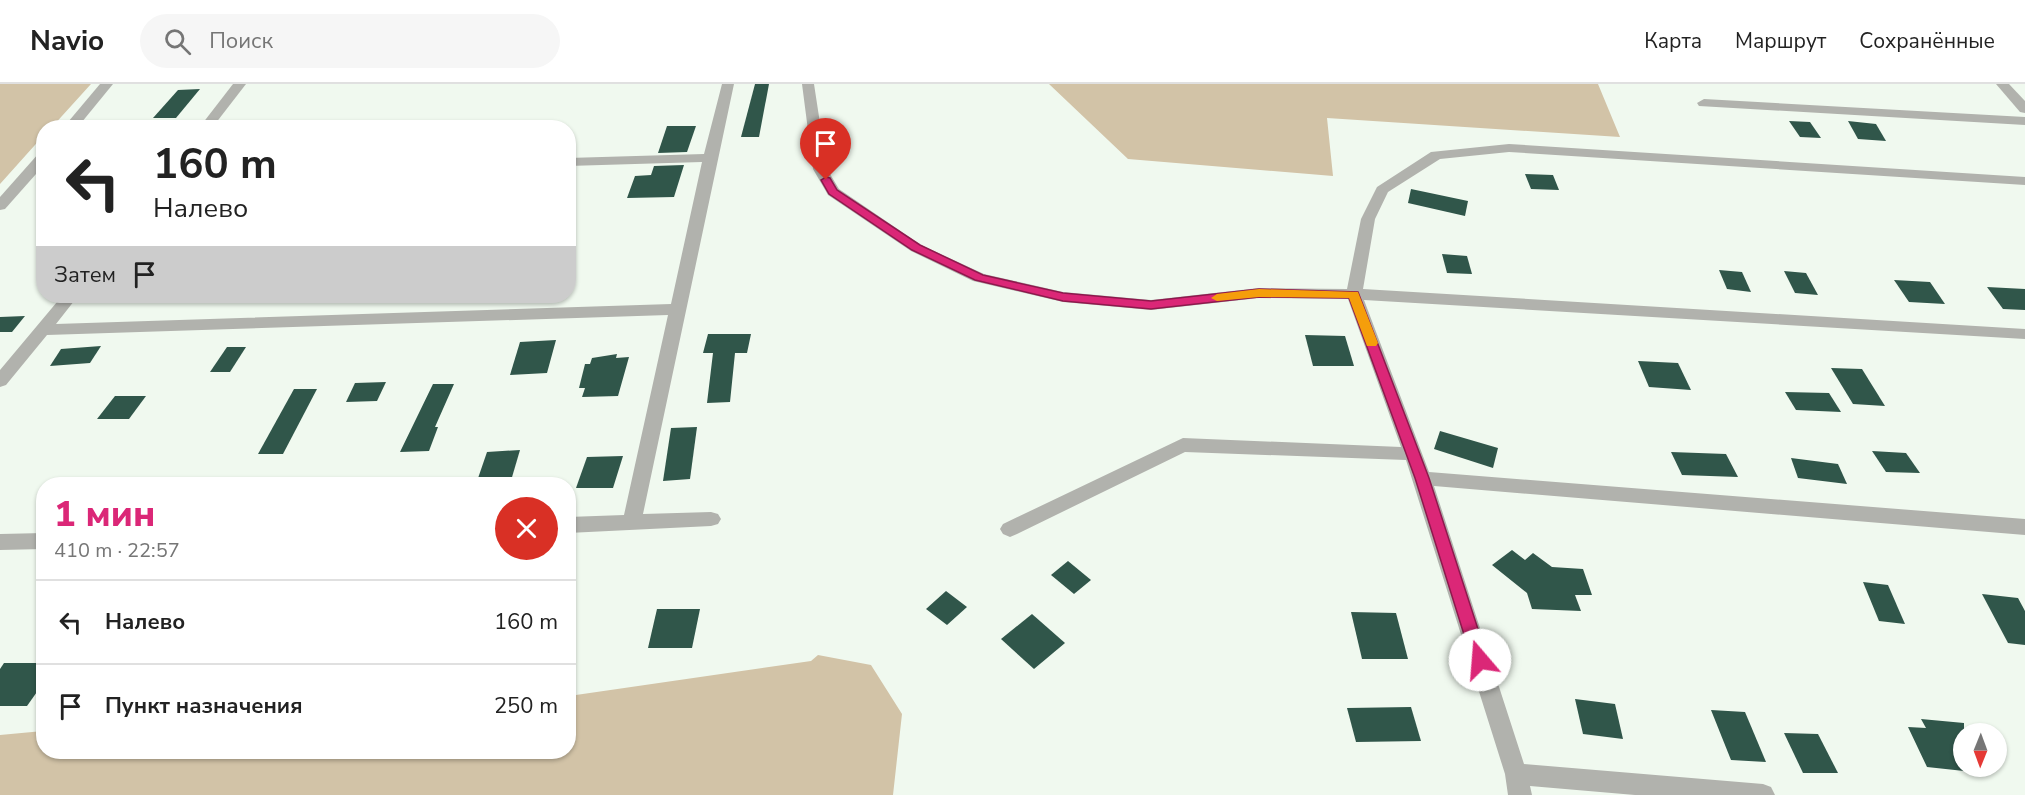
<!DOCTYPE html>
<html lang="ru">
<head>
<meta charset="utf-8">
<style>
  body { margin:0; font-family:"Nunito Sans",sans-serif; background:#f6f6f6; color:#222; height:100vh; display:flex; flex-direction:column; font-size:22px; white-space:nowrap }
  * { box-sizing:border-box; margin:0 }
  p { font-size:20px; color:#767676 }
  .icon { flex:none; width:33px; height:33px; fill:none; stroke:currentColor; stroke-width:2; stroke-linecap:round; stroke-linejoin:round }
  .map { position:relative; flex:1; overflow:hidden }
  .drawer { position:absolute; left:36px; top:393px; width:540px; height:282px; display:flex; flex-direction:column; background:#fff; border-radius:24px; box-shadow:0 2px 4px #0004 }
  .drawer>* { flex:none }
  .hud { position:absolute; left:36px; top:36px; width:540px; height:183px; border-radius:24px; box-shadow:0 2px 4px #0004; background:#fff; color:#222; overflow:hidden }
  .needle { width:39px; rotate:181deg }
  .tools { position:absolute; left:1953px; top:639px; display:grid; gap:12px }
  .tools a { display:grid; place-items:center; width:54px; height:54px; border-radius:50%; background:#fff; box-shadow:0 2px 4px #0004; font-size:30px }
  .pin { position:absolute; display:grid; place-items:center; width:51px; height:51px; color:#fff; margin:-62px -26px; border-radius:50% 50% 50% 0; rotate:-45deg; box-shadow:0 0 6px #0007 }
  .pin .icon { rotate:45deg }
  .me { position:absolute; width:66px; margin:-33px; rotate:342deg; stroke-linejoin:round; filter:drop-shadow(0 0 4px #0008) }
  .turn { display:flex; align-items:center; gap:21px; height:126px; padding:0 18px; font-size:27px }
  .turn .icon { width:78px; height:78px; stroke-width:2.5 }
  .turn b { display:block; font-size:42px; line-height:51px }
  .then { display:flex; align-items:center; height:57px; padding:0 18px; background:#0003; gap:12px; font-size:22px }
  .round { display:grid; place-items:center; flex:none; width:63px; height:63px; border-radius:32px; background:#f6f6f6 }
  .overview { display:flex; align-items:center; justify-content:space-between; height:102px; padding:0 18px }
  h1 { font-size:36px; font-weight:800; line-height:45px; color:#db2777 }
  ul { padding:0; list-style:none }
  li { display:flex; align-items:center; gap:18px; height:84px; padding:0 18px; border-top:2px solid #e0e0e0 }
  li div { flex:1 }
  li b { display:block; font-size:22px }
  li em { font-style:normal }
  header { display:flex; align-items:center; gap:36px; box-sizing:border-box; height:84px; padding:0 30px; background:#fff; border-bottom:2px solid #e0e0e0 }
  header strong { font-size:28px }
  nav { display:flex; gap:33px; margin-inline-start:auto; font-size:21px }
  .search { width:420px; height:54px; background:#f6f6f6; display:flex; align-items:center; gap:15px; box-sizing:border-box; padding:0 21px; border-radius:33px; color:#767676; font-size:22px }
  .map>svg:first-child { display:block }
</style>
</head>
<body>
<header>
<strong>Navio</strong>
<div class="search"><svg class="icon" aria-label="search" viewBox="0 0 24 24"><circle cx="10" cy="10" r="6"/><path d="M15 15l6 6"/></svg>Поиск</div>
<nav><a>Карта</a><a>Маршрут</a><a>Сохранённые</a></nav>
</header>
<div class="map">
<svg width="2025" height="711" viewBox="0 0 2025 711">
  <rect width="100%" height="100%" fill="#f0f9ef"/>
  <!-- green -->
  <g fill="#d2c3a7">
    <polygon points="0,0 91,0 52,43 44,44 43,52 0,100"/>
    <polygon points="1049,0 1598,0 1620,53 1327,34 1333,92 1128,75"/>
    <polygon points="818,571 871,581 902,630 893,711 0,711 0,651 43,647 44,668 568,668 569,612 811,577"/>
  </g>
  <!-- building -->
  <g fill="#30564a">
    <polygon points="755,0 769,0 759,53 741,53"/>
    <polygon points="200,5 176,34 153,34 178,6"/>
    <polygon points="1789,37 1810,38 1821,54 1800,53"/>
    <polygon points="1848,37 1876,40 1886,57 1858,55"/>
    <polygon points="667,42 696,42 687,68 658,69"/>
    <polygon points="684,81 674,113 627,114 635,92 651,91 654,82"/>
    <polygon points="1525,90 1553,91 1559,106 1531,105"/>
    <polygon points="1411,105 1468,117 1465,132 1408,119"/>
    <polygon points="1442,170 1467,172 1472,190 1447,189"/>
    <polygon points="1719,186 1742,188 1751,208 1727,205"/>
    <polygon points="1784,187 1806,189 1818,211 1795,209"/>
    <polygon points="1894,196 1930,198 1945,220 1909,218"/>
    <polygon points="1987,203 2025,205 2025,226 2003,225"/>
    <polygon points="25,232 12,248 0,248 0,233"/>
    <polygon points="708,250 751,250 747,269 735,269 730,318 707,319 713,269 703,269"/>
    <polygon points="1305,251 1345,252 1354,282 1313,282"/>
    <polygon points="556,256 547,289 510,291 520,258"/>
    <polygon points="101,262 90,279 50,282 61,265"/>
    <polygon points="227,263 246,263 230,288 210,288"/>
    <polygon points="617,270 616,274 629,273 618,312 582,313 585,304 579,304 585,280 590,280 592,274"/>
    <polygon points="1638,277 1678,279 1691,306 1649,303"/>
    <polygon points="1831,284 1862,285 1885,322 1853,320"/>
    <polygon points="386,298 377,317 346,318 355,299"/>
    <polygon points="433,300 454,300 435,343 438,343 429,367 400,368"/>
    <polygon points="294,305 317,305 283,370 258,370"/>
    <polygon points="1785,308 1829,309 1841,328 1796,326"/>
    <polygon points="115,312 146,312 129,335 97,335"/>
    <polygon points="697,343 690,395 663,397 671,344"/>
    <polygon points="1440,347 1498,364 1493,384 1434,365"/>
    <polygon points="520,366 510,400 476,400 487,368"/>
    <polygon points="1872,367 1906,369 1920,389 1886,388"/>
    <polygon points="1671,368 1726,370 1738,393 1682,391"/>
    <polygon points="623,372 613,404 576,404 587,373"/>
    <polygon points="1791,374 1838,380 1847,400 1798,394"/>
    <polygon points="1512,466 1525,476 1533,469 1552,483 1583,485 1592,511 1575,511 1581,527 1532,525 1527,509 1492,481"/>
    <polygon points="1068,477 1091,496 1074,510 1051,491"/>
    <polygon points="1863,498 1888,501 1905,540 1879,537"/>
    <polygon points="946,507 967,523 947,541 926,525"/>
    <polygon points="1982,510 2018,514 2025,527 2025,561 2008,559"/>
    <polygon points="657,525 700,525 692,564 648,564"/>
    <polygon points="1351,528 1396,529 1408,575 1362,575"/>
    <polygon points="1032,530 1065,559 1034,585 1001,555"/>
    <polygon points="4,579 44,579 44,598 27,622 0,622 0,585"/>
    <polygon points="1575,615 1615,620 1623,655 1583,650"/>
    <polygon points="1411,623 1421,657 1356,658 1347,624"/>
    <polygon points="1711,626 1745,628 1766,678 1731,676"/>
    <polygon points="1921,635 1964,639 1964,687 1927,683 1908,643 1926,644"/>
    <polygon points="1784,649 1818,650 1838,689 1803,689"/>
  </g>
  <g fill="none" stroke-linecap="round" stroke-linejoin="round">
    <!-- minor -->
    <g fill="#b1b2ad" fill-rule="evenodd">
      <polygon points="100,0 113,0 77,44 63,44"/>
      <polygon points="233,0 246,0 212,44 199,44"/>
      <polygon points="722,0 734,0 643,430 711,428 718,430 721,435 718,440 711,442 568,449 568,433 624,431 668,231 47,251 6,301 0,303 0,286 62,212 78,212 56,240 671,220 702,78 568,82 568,74 704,70"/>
      <polygon points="802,0 814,0 827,85 839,105 921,161 984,190 1063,208 1151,216 1259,204 1347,205 1361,135 1377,103 1431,68 1509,60 2025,93 2025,101 1509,68 1440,75 1388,108 1375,135 1363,205 2025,245 2025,255 1364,216 1429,388 2025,435 2025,451 1434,402 1524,680 1763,700 1771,703 1775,711 1635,711 1530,702 1532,711 1508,711 1505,690 1406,376 1185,368 1017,450 1010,453 1003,450 1000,445 1003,440 1183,354 1401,363 1348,215 1259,214 1151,226 1063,218 973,197 911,167 828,111 813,85"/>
      <polygon points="1996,0 2009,0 2025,17 2025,29 2020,28"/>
      <polygon points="1704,15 2025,33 2025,41 1699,22 1697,19"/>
      <polygon points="44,68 44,81 5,125 0,126 0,113 39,69"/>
      <polygon points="44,449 44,465 0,466 0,450"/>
    </g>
  </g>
  <!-- route -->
  <polygon fill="#db2777" stroke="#8e194d" stroke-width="1.5" points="826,93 830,94 837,106 920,161 983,191 1063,209 1151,217 1259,205 1358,208 1429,394 1488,576 1485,581 1480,583 1474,581 1472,576 1415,394 1349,214 1259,213 1151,225 1063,217 975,196 912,166 829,110 821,96"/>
  <!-- slow -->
  <polygon fill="#f59e0b" points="1259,205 1358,208 1378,259 1376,262 1367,262 1349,214 1259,213 1217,217 1211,214 1217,210"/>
</svg>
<div class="tools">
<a><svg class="needle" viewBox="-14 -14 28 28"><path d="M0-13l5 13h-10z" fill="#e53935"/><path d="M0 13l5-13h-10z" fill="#767676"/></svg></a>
</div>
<div class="pin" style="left:826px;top:96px;background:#d93025"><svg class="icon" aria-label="arrive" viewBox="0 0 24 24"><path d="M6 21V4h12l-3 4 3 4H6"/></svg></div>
<svg class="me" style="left:1480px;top:576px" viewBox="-20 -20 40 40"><circle r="19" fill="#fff"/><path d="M0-13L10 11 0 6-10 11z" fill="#db2777"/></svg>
<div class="hud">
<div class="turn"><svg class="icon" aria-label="left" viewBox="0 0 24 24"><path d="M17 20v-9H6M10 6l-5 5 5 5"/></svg><div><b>160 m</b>Налево</div></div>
<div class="then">Затем<svg class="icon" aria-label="arrive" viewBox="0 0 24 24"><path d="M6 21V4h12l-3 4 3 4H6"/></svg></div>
</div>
<section class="drawer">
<div class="overview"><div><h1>1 мин</h1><p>410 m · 22:57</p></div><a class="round" style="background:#d93025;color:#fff"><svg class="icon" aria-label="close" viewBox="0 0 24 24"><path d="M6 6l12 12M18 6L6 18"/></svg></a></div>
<ul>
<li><svg class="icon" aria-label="left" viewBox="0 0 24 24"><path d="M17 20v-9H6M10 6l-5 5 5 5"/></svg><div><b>Налево</b></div><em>160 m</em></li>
<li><svg class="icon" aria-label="arrive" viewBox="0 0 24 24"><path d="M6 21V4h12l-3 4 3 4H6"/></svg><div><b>Пункт назначения</b></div><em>250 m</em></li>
</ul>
</section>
</div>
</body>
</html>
